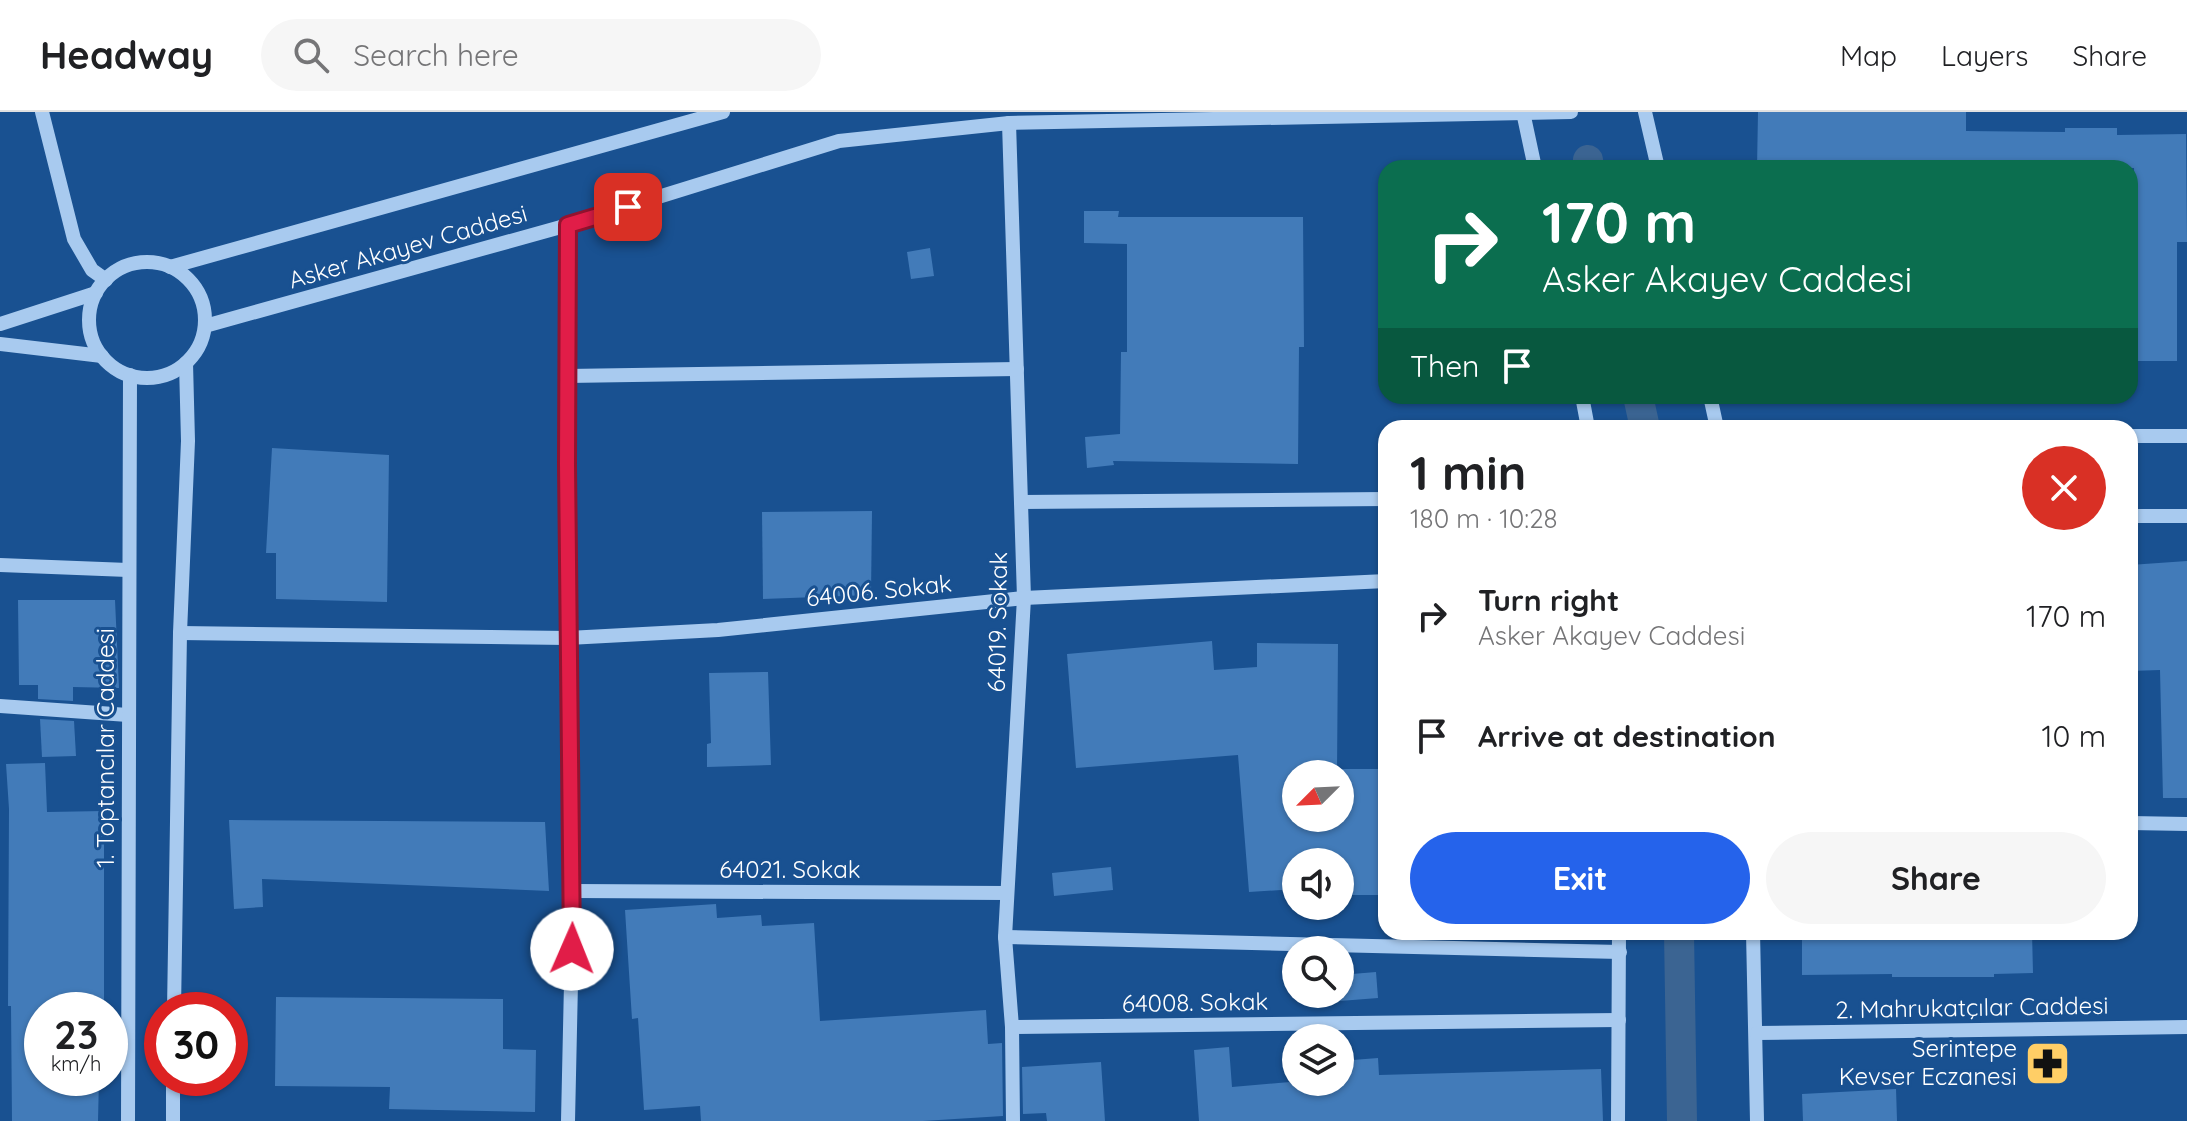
<!DOCTYPE html>
<html lang="en">
<head>
<meta charset="utf-8">
<style>
  body { margin:0; font-family:Quicksand,sans-serif; background:#f6f6f6; color:#202124; height:100vh; display:flex; flex-direction:column; font-size:30px; white-space:nowrap }
  * { box-sizing:border-box; margin:0 }
  p { font-size:26px; color:#757577 }
  .icon { flex:none; width:44px; height:44px; fill:none; stroke:currentColor; stroke-width:2; stroke-linecap:round; stroke-linejoin:round }
  .map { position:relative; flex:1; overflow:hidden }
  .sheet { position:absolute; left:1378px; top:308px; width:760px; height:520px; display:flex; flex-direction:column; background:#fff; border-radius:24px; box-shadow:0 2px 6px #0004 }
  .sheet>* { flex:none }
  .guide { position:absolute; left:1378px; top:48px; width:760px; height:244px; border-radius:24px; box-shadow:0 2px 6px #0004; background:#0b6e4f; color:#fff; overflow:hidden }
  .needle { width:52px; rotate:246deg }
  .tools { position:absolute; left:1282px; top:648px; display:grid; gap:16px }
  .tools a { display:grid; place-items:center; width:72px; height:72px; border-radius:50%; background:#fff; box-shadow:0 2px 6px #0004; font-size:40px }
  .speed { position:absolute; left:24px; top:880px; display:flex; gap:16px; font-size:40px; font-weight:700; text-align:center }
  .speed>* { display:grid; place-content:center; width:104px; height:104px; border-radius:50%; background:#fff; box-shadow:0 2px 6px #0004; line-height:1 }
  .speed small { font-size:20px; font-weight:400 }
  .speed .limit { border:12px solid #d22; background:#fff; color:#111 }
  .pin { position:absolute; display:grid; place-items:center; width:68px; height:68px; color:#fff; margin:-34px; border-radius:16px; box-shadow:0 4px 12px #0006 }
  .me { position:absolute; width:88px; margin:-44px; rotate:1deg; stroke-linejoin:round; filter:drop-shadow(0 0 6px #0008) }
  .turn { display:flex; align-items:center; gap:28px; height:168px; padding:0 32px; font-size:36px }
  .turn .icon { width:104px; height:104px; stroke-width:2.5 }
  .turn b { display:block; font-size:56px; line-height:68px }
  .then { display:flex; align-items:center; height:76px; padding:0 32px; background:#0003; gap:16px; font-size:30px }
  .round { display:grid; place-items:center; flex:none; width:84px; height:84px; border-radius:42px; background:#f6f6f6 }
  .headline { display:flex; align-items:center; justify-content:space-between; height:136px; padding:0 32px }
  h1 { font-size:48px; font-weight:800; line-height:60px }
  .cta { display:flex; gap:16px; margin-top:auto; padding:16px 32px }
  .cta a { flex:1; height:92px; border-radius:48px; background:#2563eb; color:#fff; font-size:32px; font-weight:800; line-height:92px; text-align:center }
  .cta a+a { background:#f6f6f6; color:#202124 }
  ul { padding:0; list-style:none }
  li { display:flex; align-items:center; gap:24px; height:120px; padding:0 32px }
  li div { flex:1 }
  li b { display:block; font-size:30px }
  li em { font-style:normal }
  header { display:flex; align-items:center; gap:48px; box-sizing:border-box; height:112px; padding:0 40px; background:#fff; border-bottom:2px solid #e0e0e0 }
  header strong { font-size:38px }
  nav { display:flex; gap:44px; margin-inline-start:auto; font-size:28px }
  .search { width:560px; height:72px; background:#f6f6f6; display:flex; align-items:center; gap:20px; box-sizing:border-box; padding:0 28px; border-radius:44px; color:#757577; font-size:30px }
  .map>svg:first-child { display:block }
</style>
</head>
<body>
<header>
<strong>Headway</strong>
<div class="search"><svg class="icon" aria-label="search" viewBox="0 0 24 24"><circle cx="10" cy="10" r="6"/><path d="M15 15l6 6"/></svg>Search here</div>
<nav><a>Map</a><a>Layers</a><a>Share</a></nav>
</header>
<div class="map">
<svg width="2187" height="1009" viewBox="0 0 2187 1009">
  <rect width="100%" height="100%" fill="#195191"/>
  <g fill="none" stroke-linecap="round" stroke-linejoin="round">
    <!-- canal -->
    <g stroke="#3b6492" stroke-width="30">
      <polyline points="1588,48 1589,56"/>
      <polyline points="1638,284 1645,316"/>
      <polyline points="1679,820 1682,1009"/>
    </g>
  </g>
  <!-- building -->
  <g fill="#427bb9">
    <polygon points="1758,0 1966,0 1966,19 2065,20 2065,16 2117,16 2117,23 2186,22 2187,130 2177,130 2177,249 2130,249 2130,142 2135,142 2134,56 1757,56"/>
    <polygon points="1084,99 1119,99 1118,105 1303,105 1304,235 1299,235 1298,352 1113,349 1114,353 1087,356 1085,325 1120,322 1121,240 1127,240 1127,132 1084,131"/>
    <polygon points="930,136 934,164 911,167 907,140"/>
    <polygon points="272,336 389,343 387,490 276,487 276,441 266,441"/>
    <polygon points="872,399 871,483 763,487 762,400"/>
    <polygon points="2187,449 2187,686 2163,686 2160,558 2130,559 2130,453"/>
    <polygon points="18,488 115,488 119,576 73,575 73,589 38,587 38,573 19,573"/>
    <polygon points="1212,529 1214,558 1257,555 1257,531 1338,532 1337,662 1296,662 1296,706 1340,706 1340,657 1386,657 1386,783 1340,783 1340,750 1296,750 1296,777 1249,780 1238,643 1076,656 1067,542"/>
    <polygon points="768,560 771,653 707,655 707,632 711,631 709,561"/>
    <polygon points="40,607 74,609 76,644 42,645"/>
    <polygon points="45,651 47,700 104,699 104,895 101,895 101,898 42,898 42,966 99,966 98,1009 12,1009 11,894 8,894 9,697 6,652"/>
    <polygon points="229,708 545,710 549,779 262,767 263,795 234,797"/>
    <polygon points="1111,755 1113,778 1054,784 1052,761"/>
    <polygon points="716,792 717,806 761,803 762,814 814,811 820,909 986,898 988,932 1002,931 1003,1004 923,1009 701,1009 700,994 644,998 638,906 632,907 625,798"/>
    <polygon points="1802,820 2032,820 2033,861 1994,862 1994,865 1892,865 1892,862 1802,863"/>
    <polygon points="1376,860 1378,886 1340,889 1340,863"/>
    <polygon points="276,885 503,887 503,937 536,938 535,1000 389,997 390,975 275,974"/>
    <polygon points="1229,935 1232,975 1290,970 1340,970 1340,949 1378,946 1379,963 1601,957 1603,1009 1199,1009 1194,938"/>
    <polygon points="1101,950 1105,1009 1047,1009 1046,1001 1023,1002 1022,955"/>
    <polygon points="1896,977 1897,1009 1803,1009 1802,982"/>
  </g>
  <g fill="none" stroke-linecap="round" stroke-linejoin="round">
    <!-- minor -->
    <g stroke="#a8caef" stroke-width="14">
      <polyline points="42,0 74,127 92,158 106,168"/>
      <polyline points="1523,0 1535,56"/>
      <polyline points="1645,0 1658,56"/>
      <polyline points="1009,11 1024,486 1005,825 1012,915 1013,1009"/>
      <polyline points="568,113 568,526 573,779 568,1009"/>
      <circle cx="147" cy="208" r="58"/>
      <polyline points="170,155 723,0"/>
      <polyline points="0,212 96,181"/>
      <polyline points="205,214 568,113 839,29 1009,11 1571,0"/>
      <polyline points="0,232 102,244"/>
      <polyline points="567,264 1017,257"/>
      <polyline points="1582,284 1588,316"/>
      <polyline points="1710,284 1717,316"/>
      <polyline points="2130,324 2187,324"/>
      <polyline points="1021,390 1386,387"/>
      <polyline points="2130,404 2187,404"/>
      <polyline points="0,453 128,458"/>
      <polyline points="180,521 568,526 718,518 1024,486 1386,469"/>
      <polyline points="0,594 128,603"/>
      <polyline points="2130,711 2187,712"/>
      <polyline points="573,779 1007,781"/>
      <polyline points="1753,820 1757,1009"/>
      <polyline points="1005,825 1620,840"/>
      <polyline points="174,898 180,521 188,329 186,251"/>
      <polyline points="1012,915 1619,908"/>
      <polyline points="1757,921 2187,915"/>
      <polyline points="128,1009 130,263"/>
      <polyline points="173,1009 173,966"/>
      <polyline points="1618,1009 1619,820"/>
    </g>
  </g>
  <g fill="none" stroke-linecap="round" stroke-linejoin="round">
    <defs>
      <polyline id="route" points="572,837 567,352 568,113 628,95"/>
    </defs>
    <!-- route casing -->
    <use href="#route" stroke="#92132f" stroke-width="20"/>
    <!-- route -->
    <use href="#route" stroke="#e11d48" stroke-width="14"/>
  </g>
  <!-- icons -->
  <defs>
    <symbol id="pharmacy-square" viewBox="-11 -11 22 22"><rect x="-9" y="-9" width="18" height="18" rx="4" fill="#ffce66" stroke="#195191"/><path d="M-2-6h4v4h4v4h-4v4h-4v-4h-4v-4h4Z" fill="#111"/></symbol>
  </defs>
  <g fill-rule="evenodd">
    <use href="#pharmacy-square" x="2022" y="926" width="51" height="51"/>
  </g>
  <g text-anchor="middle" stroke-width="6" stroke-linejoin="round" paint-order="stroke">
    <!-- street labels -->
    <g font-size="24" fill="#fff" stroke="#195191">
      <text transform="translate(408 135) rotate(-16)" y="8">Asker Akayev Caddesi</text>
      <text transform="translate(879 479) rotate(-6)" y="8">64006. Sokak</text>
      <text transform="translate(998 510) rotate(-89)" y="8">64019. Sokak</text>
      <text transform="translate(106 636) rotate(-90)" y="8">1. Toptancılar Caddesi</text>
      <text x="790" y="766">64021. Sokak</text>
      <text transform="translate(1195 891) rotate(-1)" y="8">64008. Sokak</text>
      <text transform="translate(1972 896) rotate(-1)" y="8">2. Mahrukatçılar Caddesi</text>
    </g>
    <!-- poi labels -->
    <g font-size="24" fill="#fff" stroke="#195191" text-anchor="end">
      <text x="2017" y="945">Serintepe<tspan x="2017" dy="28">Kevser Eczanesi</tspan></text>
    </g>
  </g>
</svg>
<div class="tools">
<a><svg class="needle" viewBox="-14 -14 28 28"><path d="M0-13l5 13h-10z" fill="#e53935"/><path d="M0 13l5-13h-10z" fill="#757577"/></svg></a>
<a><svg class="icon" aria-label="sound" viewBox="0 0 24 24"><path d="M4 9h4l5-4v14l-5-4H4zM17 9q2 3 0 6"/></svg></a>
<a><svg class="icon" aria-label="search" viewBox="0 0 24 24"><circle cx="10" cy="10" r="6"/><path d="M15 15l6 6"/></svg></a>
<a><svg class="icon" aria-label="layers" viewBox="0 0 24 24"><path d="M12 4l9 5-9 5-9-5zM3 14l9 5 9-5"/></svg></a>
</div>
<div class="speed"><div>23<small>km/h</small></div><div class="limit">30</div></div>
<div class="pin" style="left:628px;top:95px;background:#d93025"><svg class="icon" aria-label="arrive" viewBox="0 0 24 24"><path d="M6 21V4h12l-3 4 3 4H6"/></svg></div>
<svg class="me" style="left:572px;top:837px" viewBox="-20 -20 40 40"><circle r="19" fill="#fff"/><path d="M0-13L10 11 0 6-10 11z" fill="#e11d48"/></svg>
<div class="guide">
<div class="turn"><svg class="icon" aria-label="right" viewBox="0 0 24 24"><path d="M7 20v-9h11M14 6l5 5-5 5"/></svg><div><b>170 m</b>Asker Akayev Caddesi</div></div>
<div class="then">Then<svg class="icon" aria-label="arrive" viewBox="0 0 24 24"><path d="M6 21V4h12l-3 4 3 4H6"/></svg></div>
</div>
<section class="sheet">
<div class="headline"><div><h1>1 min</h1><p>180 m · 10:28</p></div><a class="round" style="background:#d93025;color:#fff"><svg class="icon" aria-label="close" viewBox="0 0 24 24"><path d="M6 6l12 12M18 6L6 18"/></svg></a></div>
<ul>
<li><svg class="icon" aria-label="right" viewBox="0 0 24 24"><path d="M7 20v-9h11M14 6l5 5-5 5"/></svg><div><b>Turn right</b><p>Asker Akayev Caddesi</p></div><em>170 m</em></li>
<li><svg class="icon" aria-label="arrive" viewBox="0 0 24 24"><path d="M6 21V4h12l-3 4 3 4H6"/></svg><div><b>Arrive at destination</b></div><em>10 m</em></li>
</ul>
<div class="cta"><a>Exit</a><a>Share</a></div>
</section>
</div>
</body>
</html>
